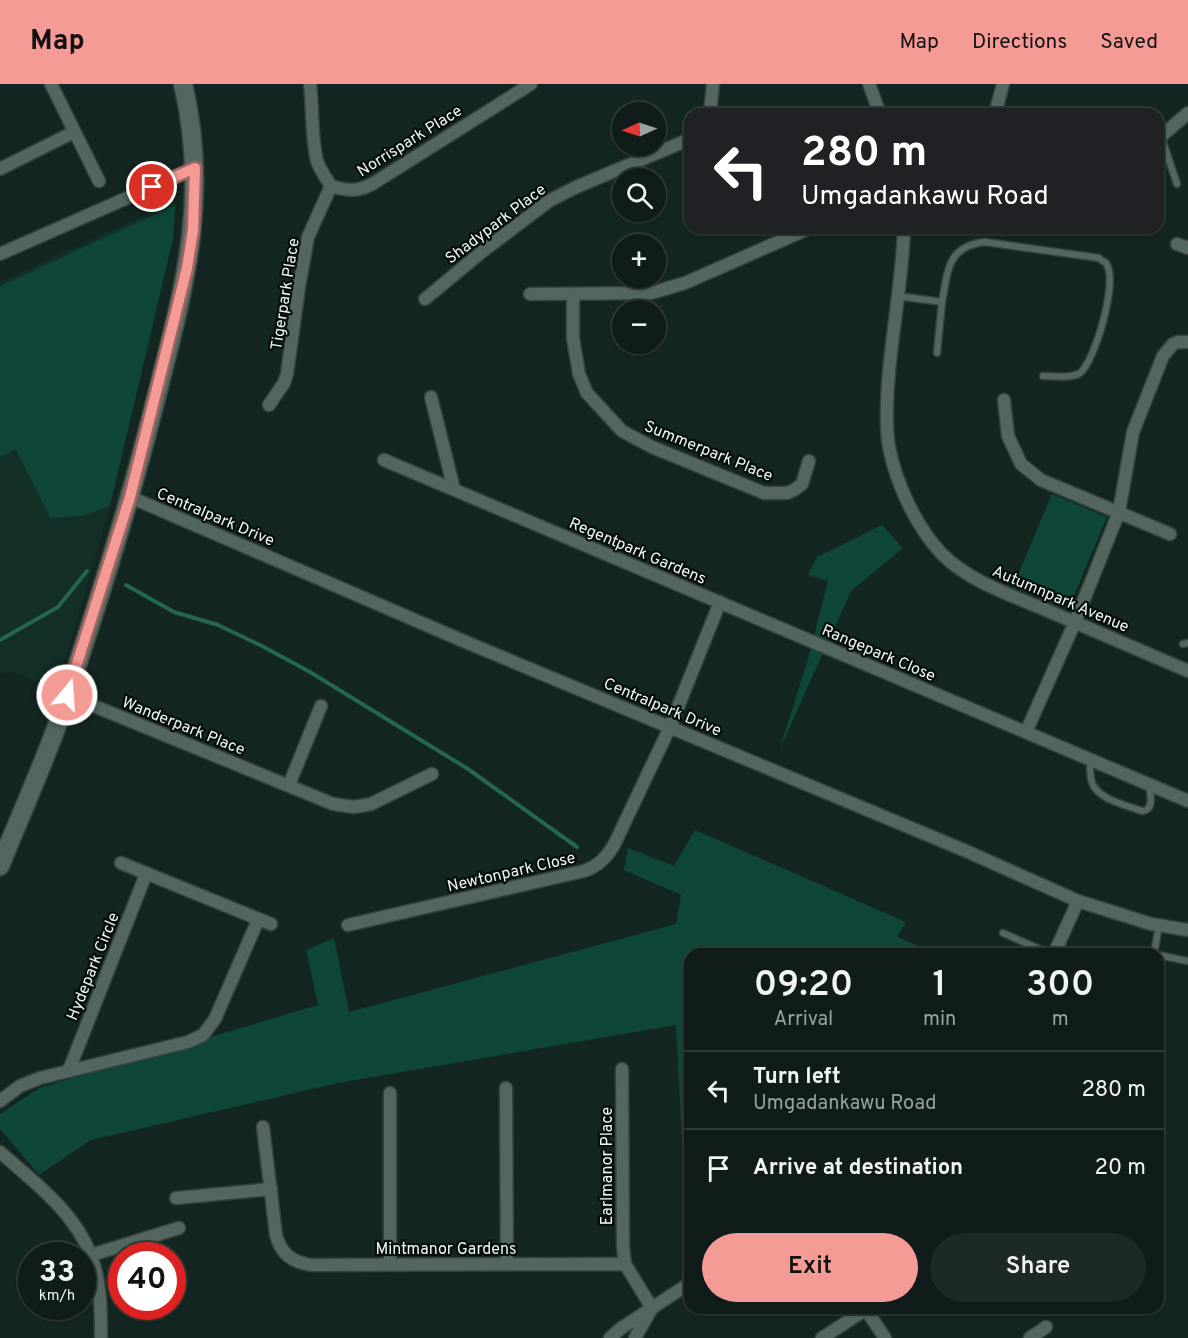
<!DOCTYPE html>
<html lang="en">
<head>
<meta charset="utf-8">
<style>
  body { margin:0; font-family:Overpass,sans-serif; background:#1d2926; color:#f1f3f6; height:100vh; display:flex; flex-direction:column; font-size:22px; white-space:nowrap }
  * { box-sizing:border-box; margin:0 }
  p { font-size:20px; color:#9ba1a2 }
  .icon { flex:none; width:33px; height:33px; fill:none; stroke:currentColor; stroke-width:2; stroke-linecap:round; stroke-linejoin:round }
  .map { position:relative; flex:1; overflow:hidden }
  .details { position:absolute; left:684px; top:864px; width:480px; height:366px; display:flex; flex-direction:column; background:#0f1c19; border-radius:18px; box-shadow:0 2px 4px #0004,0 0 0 2px #2f3a38 }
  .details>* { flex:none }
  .banner { position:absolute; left:684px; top:24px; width:480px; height:126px; border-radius:18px; box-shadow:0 2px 4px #0004,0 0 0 2px #2f3a38; background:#202124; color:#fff; overflow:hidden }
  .needle { width:39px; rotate:267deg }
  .tools { position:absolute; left:612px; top:18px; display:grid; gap:12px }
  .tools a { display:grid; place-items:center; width:54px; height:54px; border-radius:50%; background:#0f1c19; box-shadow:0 2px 4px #0004,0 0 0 2px #2f3a38; font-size:30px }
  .speed { position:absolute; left:18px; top:1158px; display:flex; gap:12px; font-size:30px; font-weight:700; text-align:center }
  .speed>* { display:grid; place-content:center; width:78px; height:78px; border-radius:50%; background:#0f1c19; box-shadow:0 2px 4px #0004,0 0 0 2px #2f3a38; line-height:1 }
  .speed small { font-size:15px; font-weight:400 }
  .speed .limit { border:9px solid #d22; background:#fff; color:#111 }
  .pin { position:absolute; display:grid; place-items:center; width:51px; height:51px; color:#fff; margin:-26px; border:3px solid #fff; border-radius:50%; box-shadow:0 2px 6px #0007 }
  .me { position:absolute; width:66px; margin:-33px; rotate:18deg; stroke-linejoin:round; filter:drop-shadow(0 0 4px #0008) }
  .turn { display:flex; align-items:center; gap:21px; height:126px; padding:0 18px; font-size:27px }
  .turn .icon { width:78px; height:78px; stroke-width:2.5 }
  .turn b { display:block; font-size:42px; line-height:51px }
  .eta { display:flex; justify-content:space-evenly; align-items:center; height:102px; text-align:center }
  .eta b { font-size:36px; font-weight:600; line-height:42px }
  .cta { display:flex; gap:12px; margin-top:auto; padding:12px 18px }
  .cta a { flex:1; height:69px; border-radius:36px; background:#f59b96; color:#111; font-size:24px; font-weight:600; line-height:69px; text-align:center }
  .cta a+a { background:#1d2926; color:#f1f3f6 }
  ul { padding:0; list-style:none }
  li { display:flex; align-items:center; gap:18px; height:78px; padding:0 18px; border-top:2px solid #2f3a38 }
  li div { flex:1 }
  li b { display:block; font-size:22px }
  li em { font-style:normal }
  header { display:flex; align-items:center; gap:36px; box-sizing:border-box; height:84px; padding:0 30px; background:#f59b96; color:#111 }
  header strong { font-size:28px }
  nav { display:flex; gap:33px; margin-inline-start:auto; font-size:21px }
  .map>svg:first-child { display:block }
</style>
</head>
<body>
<header>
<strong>Map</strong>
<nav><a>Map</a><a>Directions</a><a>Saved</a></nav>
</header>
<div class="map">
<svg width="1188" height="1254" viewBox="0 0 1188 1254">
  <rect width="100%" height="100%" fill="#142621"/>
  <!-- built -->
  <polygon fill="#132f27" points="177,116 173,155 110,422 69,563 53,604 9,587 0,591 0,198"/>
  <!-- green -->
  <g fill="#0e4639">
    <polygon points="175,121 173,155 110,422 82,432 50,434 16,365 0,373 0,202"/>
    <polygon points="1052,410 1107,433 1068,526 1013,503"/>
    <polygon points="882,441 903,464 851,507 779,667 808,575 828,497 808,491 817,473"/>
    <polygon points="695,746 906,838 897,853 935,869 954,870 690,870 690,1179 688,1179 676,941 338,999 91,1056 39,1091 0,1045 0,1030 39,1004 318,921 306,866 334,854 349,928 676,840 681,811 624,786 628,764 674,782"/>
  </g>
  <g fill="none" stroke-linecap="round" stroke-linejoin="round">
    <!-- stream -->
    <g stroke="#246554" stroke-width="4">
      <polyline points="126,501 174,528 218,541 262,562 310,588 468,685 577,763"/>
      <polyline points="0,556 58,523 87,487"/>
    </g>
    <defs>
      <g id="lane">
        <polyline points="1161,52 1177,100"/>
        <path d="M898 212 942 218C948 187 947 162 985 158L1099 174C1099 175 1106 179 1106 179 1119 196 1095 277 1080 289 1071 295 1053 292 1043 292"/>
        <polyline points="937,269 942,218"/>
        <polyline points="1183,560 1188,559"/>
        <path d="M1090 676C1090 682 1090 689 1091 695 1094 715 1126 721 1142 727 1155 726 1150 710 1149 700"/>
        <polyline points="1003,849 1051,870"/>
        <path d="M1125 870C1134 864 1145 868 1155 870"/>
        <polyline points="1154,870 1159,841"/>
        <polyline points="1158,871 1188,877"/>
      </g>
      <g id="street">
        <polyline points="51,0 99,97"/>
        <path d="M310 0C313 25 311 52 317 77 320 86 326 94 331 102 347 107 359 108 374 99L531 0"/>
        <polyline points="869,0 880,30"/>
        <polyline points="710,30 713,0"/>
        <polyline points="995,30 1003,0"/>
        <polyline points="1158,55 1188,29"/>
        <polyline points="0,85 74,48"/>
        <path d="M904 144C902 211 885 277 887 343 888 384 914 441 942 470 968 497 1013 512 1046 526 1093 546 1141 567 1188 587"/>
        <polyline points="1177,160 1188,164"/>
        <polyline points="0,170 195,84"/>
        <polyline points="530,210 651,209 685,199 810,144"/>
        <polyline points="573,210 573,254 579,290 587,309 622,347 652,363 764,409 787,409 794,406 802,400 809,377"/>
        <polyline points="425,215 483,167 549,117 574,104 690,55"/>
        <polyline points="431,313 454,405"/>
        <polyline points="1004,316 1008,352 1021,380 1041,396 1170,450"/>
        <polyline points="269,321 284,299 287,290 299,203 308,153 331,102"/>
        <polyline points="384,376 1188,717"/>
        <polyline points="130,413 461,556 966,767 1078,817 1151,840 1188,846"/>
        <polyline points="67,611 333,720 354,723 371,720 432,690"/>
        <polyline points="1026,648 1075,538 1119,428 1133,348 1163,272 1173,260 1178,258 1188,258"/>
        <polyline points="289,701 321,622"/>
        <polyline points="121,779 271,840"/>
        <path d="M348 841 584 787C598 782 606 774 614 761L670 643 720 518"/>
        <polyline points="1054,870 1078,817"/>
        <polyline points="622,985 623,1163 625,1180"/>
        <polyline points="69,986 146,790"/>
        <polyline points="506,1004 507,1180"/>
        <polyline points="390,1009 390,1180"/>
        <polyline points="0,1017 20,1002 40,994 188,958 203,951 215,935 258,836"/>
        <path d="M263 1043 276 1151C281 1170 292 1178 311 1181L625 1180 652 1224 635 1254"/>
        <path d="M0 1068C34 1098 75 1128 91 1172 101 1198 101 1227 101 1254"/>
        <polyline points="176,1114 271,1105"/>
        <polyline points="91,1171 179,1144"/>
        <polyline points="865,1224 885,1254"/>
        <polyline points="610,1254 620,1245 690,1199"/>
        <polyline points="822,1254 868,1224"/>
        <polyline points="1030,1254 1046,1243"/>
      </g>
      <path id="secondary" d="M0 782C18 737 38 693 55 647 67 615 77 581 88 548 112 474 134 401 153 326 182 211 211 119 183 0"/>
    </defs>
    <!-- lane casing -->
    <use href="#lane" stroke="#35423d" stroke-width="9"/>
    <!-- street casing -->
    <use href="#street" stroke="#35423d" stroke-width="15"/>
    <!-- secondary casing -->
    <use href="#secondary" stroke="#35423d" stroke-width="21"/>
    <!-- lane -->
    <use href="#lane" stroke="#536760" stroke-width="6"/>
    <!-- street -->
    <use href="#street" stroke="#536760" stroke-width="12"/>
    <!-- secondary -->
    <use href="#secondary" stroke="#536760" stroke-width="18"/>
  </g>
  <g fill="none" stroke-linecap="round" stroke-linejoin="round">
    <defs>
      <polyline id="route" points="67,611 130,413 187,184 193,146 195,84 152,103"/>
    </defs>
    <!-- route casing -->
    <use href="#route" stroke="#9f6562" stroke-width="15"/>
    <!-- route -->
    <use href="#route" stroke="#f59b96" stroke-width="10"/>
  </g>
  <g text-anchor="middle" stroke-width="4.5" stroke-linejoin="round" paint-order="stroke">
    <!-- street labels -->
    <g font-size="16" fill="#edf8f4" stroke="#060d0b">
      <text transform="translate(409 56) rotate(-32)" y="6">Norrispark Place</text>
      <text transform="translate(495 139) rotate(-37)" y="6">Shadypark Place</text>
      <text transform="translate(284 210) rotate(-81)" y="6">Tigerpark Place</text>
      <text transform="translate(709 366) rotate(22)" y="6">Summerpark Place</text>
      <text transform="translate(216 432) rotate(23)" y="6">Centralpark Drive</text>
      <text transform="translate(638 466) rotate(23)" y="6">Regentpark Gardens</text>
      <text transform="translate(1061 514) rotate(23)" y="6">Autumnpark Avenue</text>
      <text transform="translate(879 568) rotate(23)" y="6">Rangepark Close</text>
      <text transform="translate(663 622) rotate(23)" y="6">Centralpark Drive</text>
      <text transform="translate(184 641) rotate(22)" y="6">Wanderpark Place</text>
      <text transform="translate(511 787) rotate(-13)" y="6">Newtonpark Close</text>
      <text transform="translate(92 882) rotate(-68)" y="6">Hydepark Circle</text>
      <text transform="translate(606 1082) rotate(-90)" y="6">Earlmanor Place</text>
      <text x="446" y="1170">Mintmanor Gardens</text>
    </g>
  </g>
</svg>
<div class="tools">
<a><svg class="needle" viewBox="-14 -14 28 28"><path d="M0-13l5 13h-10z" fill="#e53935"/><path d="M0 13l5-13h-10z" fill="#9ba1a2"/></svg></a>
<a><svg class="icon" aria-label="search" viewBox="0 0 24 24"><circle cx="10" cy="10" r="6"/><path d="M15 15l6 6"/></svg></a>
<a>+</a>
<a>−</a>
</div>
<div class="speed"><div>33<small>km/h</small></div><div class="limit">40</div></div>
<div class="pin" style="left:152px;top:103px;background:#d93025"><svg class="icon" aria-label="arrive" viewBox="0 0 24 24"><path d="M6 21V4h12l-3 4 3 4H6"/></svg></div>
<svg class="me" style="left:67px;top:611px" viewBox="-20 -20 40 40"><circle r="17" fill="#f59b96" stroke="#fff" stroke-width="3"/><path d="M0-11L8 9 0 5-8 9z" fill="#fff"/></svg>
<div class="banner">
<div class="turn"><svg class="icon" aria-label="left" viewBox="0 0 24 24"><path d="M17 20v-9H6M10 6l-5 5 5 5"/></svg><div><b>280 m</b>Umgadankawu Road</div></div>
</div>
<section class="details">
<div class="eta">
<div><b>09:20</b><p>Arrival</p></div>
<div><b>1</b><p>min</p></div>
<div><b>300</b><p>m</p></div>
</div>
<ul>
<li><svg class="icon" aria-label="left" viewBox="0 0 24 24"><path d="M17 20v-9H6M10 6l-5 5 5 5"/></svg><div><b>Turn left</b><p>Umgadankawu Road</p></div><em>280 m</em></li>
<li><svg class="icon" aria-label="arrive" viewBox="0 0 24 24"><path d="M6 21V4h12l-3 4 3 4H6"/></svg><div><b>Arrive at destination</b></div><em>20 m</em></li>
</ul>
<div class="cta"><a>Exit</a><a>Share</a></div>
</section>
</div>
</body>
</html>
